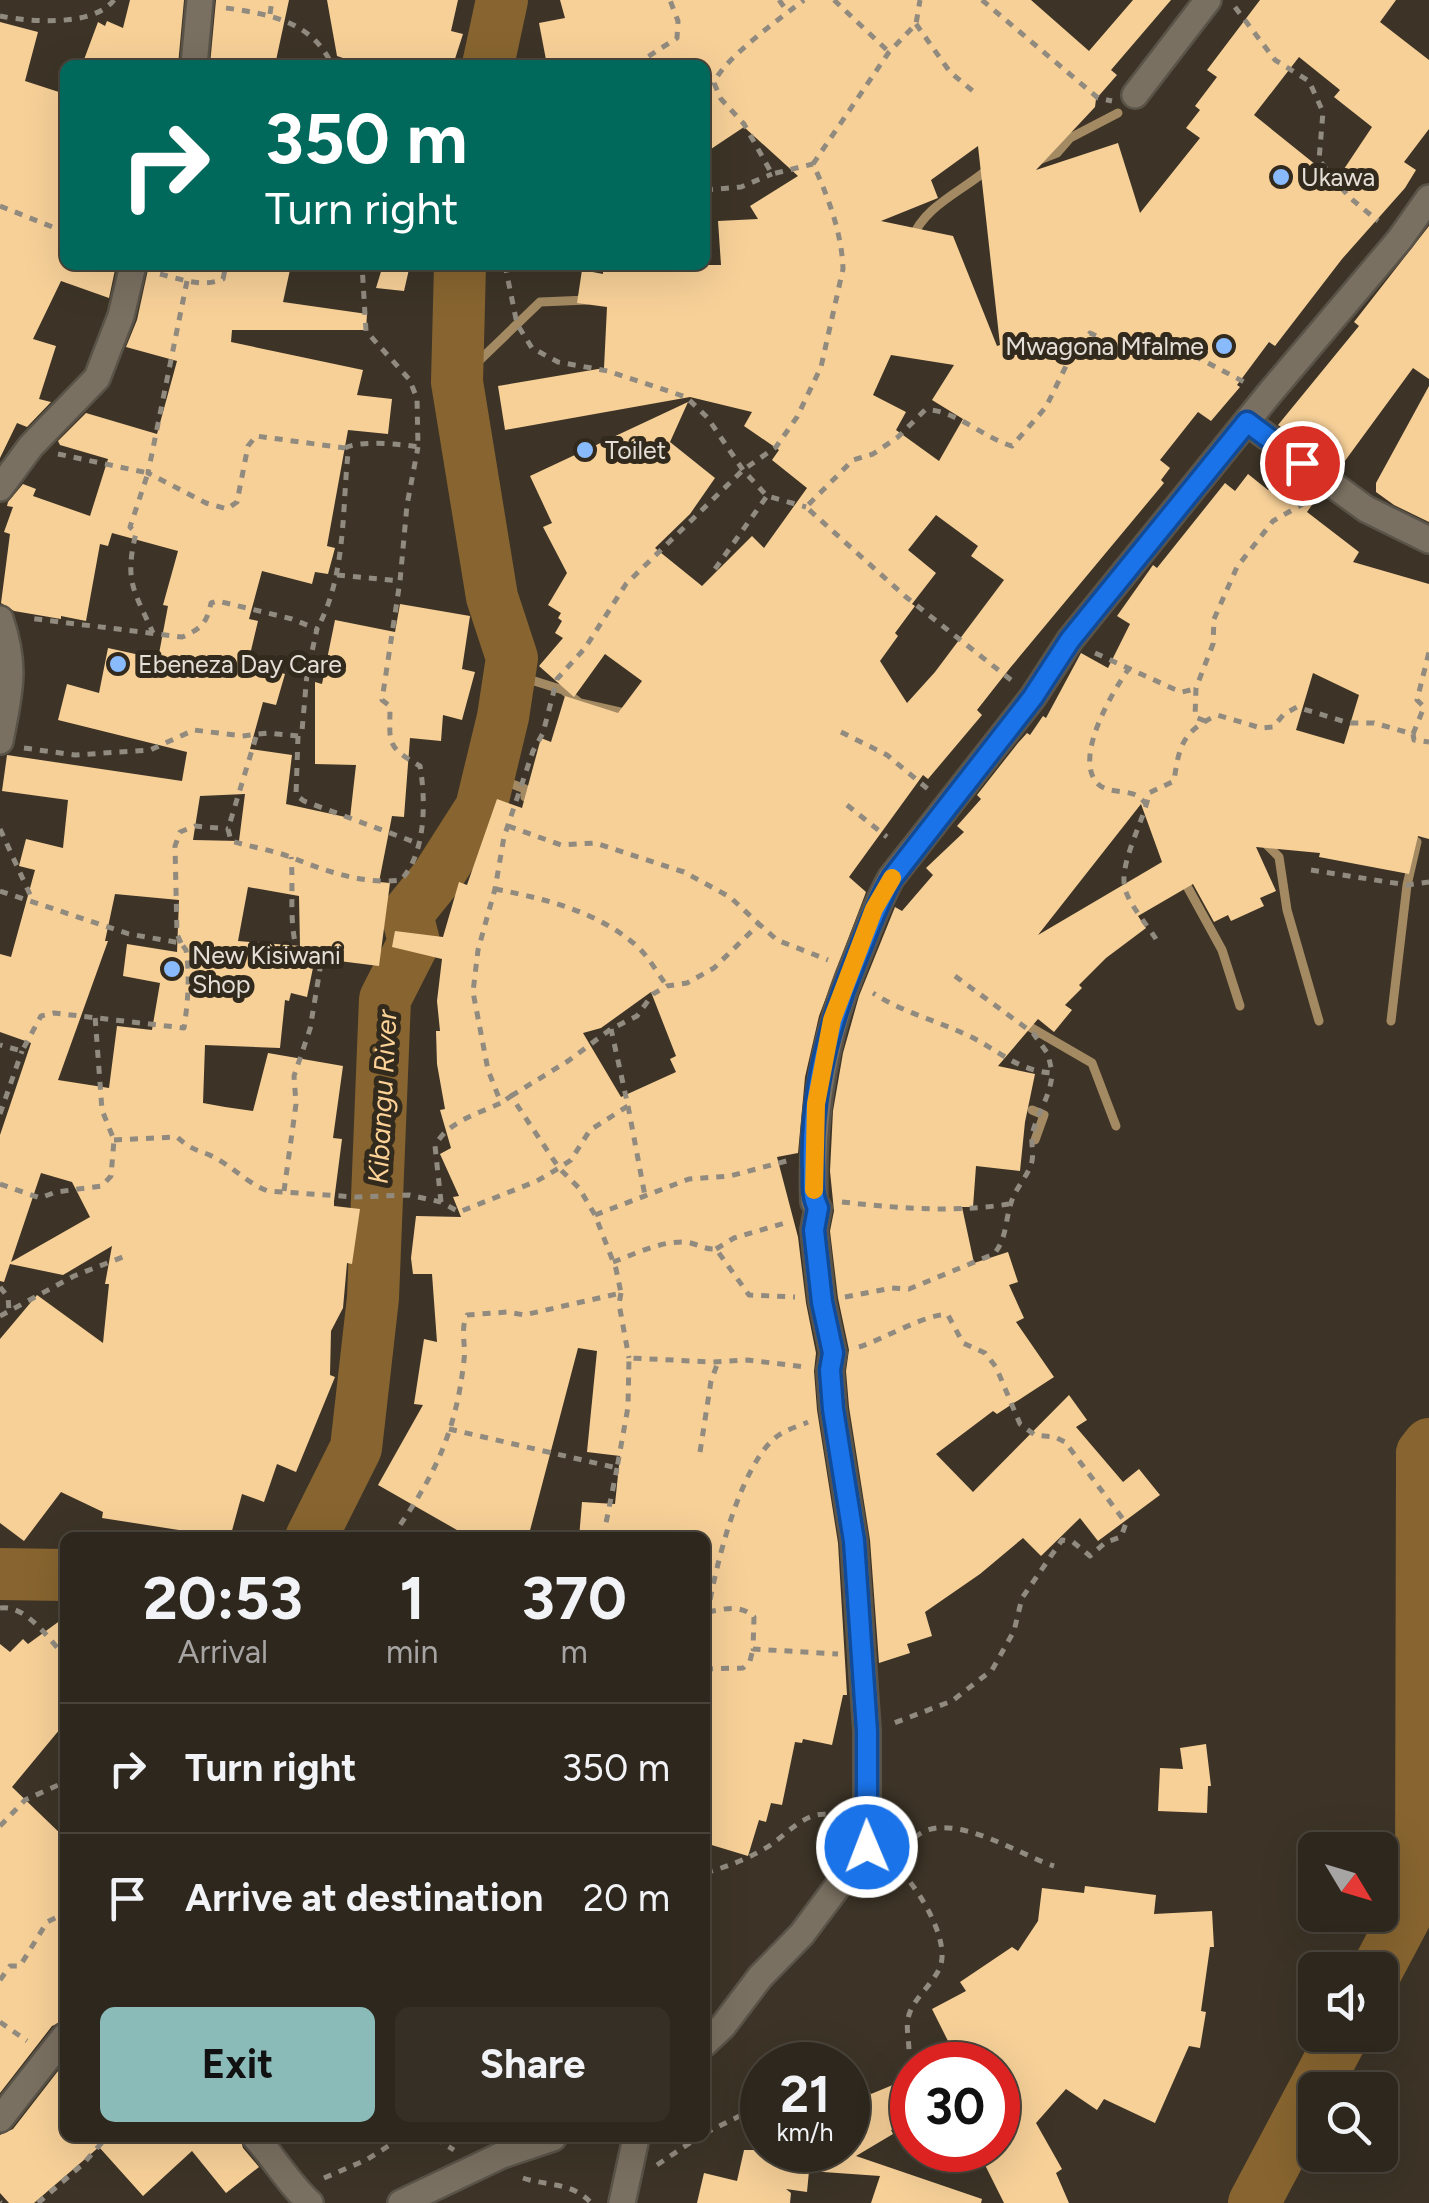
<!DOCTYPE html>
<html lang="en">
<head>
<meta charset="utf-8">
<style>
  body { margin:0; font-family:Figtree,sans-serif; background:#362f26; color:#f1f3f6; height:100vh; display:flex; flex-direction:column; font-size:38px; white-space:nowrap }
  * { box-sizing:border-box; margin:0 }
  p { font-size:32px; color:#a7a5a4 }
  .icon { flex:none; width:55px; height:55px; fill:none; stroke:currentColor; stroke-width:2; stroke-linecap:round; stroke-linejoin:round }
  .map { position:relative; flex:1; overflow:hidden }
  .sheet { position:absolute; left:60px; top:1532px; width:650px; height:610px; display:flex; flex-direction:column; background:#2e271d; border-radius:15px; box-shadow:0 10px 40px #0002,0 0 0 2px #49443b }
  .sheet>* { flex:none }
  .guide { position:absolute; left:60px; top:60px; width:650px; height:210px; border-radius:15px; box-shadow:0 10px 40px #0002,0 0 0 2px #49443b; background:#00695c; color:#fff; overflow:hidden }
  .needle { width:65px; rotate:128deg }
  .buttons { position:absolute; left:1298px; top:1832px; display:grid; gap:20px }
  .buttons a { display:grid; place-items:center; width:100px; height:100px; border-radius:15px; background:#2e271d; box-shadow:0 10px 40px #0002,0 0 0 2px #49443b; font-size:50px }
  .speed { position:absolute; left:740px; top:2042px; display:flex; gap:20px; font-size:50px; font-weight:700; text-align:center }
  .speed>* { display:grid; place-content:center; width:130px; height:130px; border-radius:50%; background:#2e271d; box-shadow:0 10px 40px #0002,0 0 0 2px #49443b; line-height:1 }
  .speed small { font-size:25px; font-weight:400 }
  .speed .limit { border:15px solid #d22; background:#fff; color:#111 }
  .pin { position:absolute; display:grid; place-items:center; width:85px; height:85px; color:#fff; margin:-42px; border:5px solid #fff; border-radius:50%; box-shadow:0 2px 10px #0007 }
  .me { position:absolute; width:110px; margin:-55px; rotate:359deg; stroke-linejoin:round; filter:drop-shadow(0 0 8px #0008) }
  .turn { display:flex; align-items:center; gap:35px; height:210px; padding:0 40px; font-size:45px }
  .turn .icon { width:130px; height:130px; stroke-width:2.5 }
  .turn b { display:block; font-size:70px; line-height:85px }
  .eta { display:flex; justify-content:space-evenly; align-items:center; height:170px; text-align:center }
  .eta b { font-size:60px; font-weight:700; line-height:70px }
  .action { display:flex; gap:20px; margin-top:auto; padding:20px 40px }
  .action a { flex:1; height:115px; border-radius:15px; background:#8bbbb9; color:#111; font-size:40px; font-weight:700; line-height:115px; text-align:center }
  .action a+a { background:#362f26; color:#f1f3f6 }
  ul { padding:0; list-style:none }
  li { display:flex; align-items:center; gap:30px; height:130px; padding:0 40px; border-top:2px solid #49443b }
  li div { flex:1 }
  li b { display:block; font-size:38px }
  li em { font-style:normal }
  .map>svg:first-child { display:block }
</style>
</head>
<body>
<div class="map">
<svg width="1429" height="2203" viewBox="0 0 1429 2203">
  <rect width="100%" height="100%" fill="#3d3427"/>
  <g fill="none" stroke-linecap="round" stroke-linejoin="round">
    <!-- stream -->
    <g stroke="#a48a62" stroke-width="9">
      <polyline points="1039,160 1057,153 1070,138 1118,113"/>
      <path d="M912 239C923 208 958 193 983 173L988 175"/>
      <polyline points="457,382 540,302 588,300"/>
      <polyline points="509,673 563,690 580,703 629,714"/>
      <polyline points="489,775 525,789 525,797 534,800"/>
      <polyline points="1264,842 1279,857 1287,910 1319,1021"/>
      <polyline points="1182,877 1222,950 1240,1006"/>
      <polyline points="1391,1021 1407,885 1417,842 1408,836"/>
      <polyline points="1023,1023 1092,1063 1116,1126"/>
      <polyline points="1032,1110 1044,1115 1035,1140"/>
    </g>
    <!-- river -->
    <g stroke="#886530" stroke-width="52">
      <polyline points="488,65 502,0"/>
      <polyline points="311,1538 356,1448 373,1298 385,999 414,942 407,914 437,877 481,808 503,717 512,658 492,597 457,382 460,265"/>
      <polyline points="0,1574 65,1575"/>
      <polyline points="1377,1970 1421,1887 1422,1453 1429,1444"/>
      <polyline points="1254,2203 1343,2035"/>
    </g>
  </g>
  <!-- building -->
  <g fill="#f7d098" fill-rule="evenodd">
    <polygon points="130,0 184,0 178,65 139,60 137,65 82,65 98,22 105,26 107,21 123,28"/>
    <polygon points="216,0 289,0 275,65 210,65"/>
    <polygon points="327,0 458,0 451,31 463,34 453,65 410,65 390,58 388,65 364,65 337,56"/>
    <path d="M560 0H1031L1089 51 1133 0H1171L1111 70 1117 75 1096 99 1095 107 1036 170 1118 143 1140 213 1200 138 1186 128 1200 110 1195 106 1217 77 1207 70 1260 0H1396L1380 22 1429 60V129L1404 162 1416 170 1405 188 1342 259 1275 346 1269 342 1237 385 1240 387 1211 421 1198 412 1160 460 1170 468 1161 480 1164 483 1010 668 977 710 982 715 928 779 923 775 849 877 866 892 819 1016 805 1077 798 1153 777 1157 798 1237 806 1303 816 1353 814 1371 817 1410 838 1543 847 1695H843L832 1745 803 1739 802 1743 795 1742 782 1805 771 1803 766 1822 759 1820 748 1856 705 1843V1538L651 1531 650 1538H579L582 1502 615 1504 620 1456 587 1452 597 1351 578 1348 528 1538H471L378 1485 423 1405 414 1404 424 1339 437 1342 432 1274H413L411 1258 416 1216 461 1217 453 1197 459 1196 440 1154 451 1148 440 1110 445 1109 437 1064 436 1031H440L437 1001 442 959 392 947 395 931 443 937 459 882 467 885 497 799 522 808 541 738 551 742 565 696 618 713 642 681 605 654 574 697 539 666 563 638 555 633 562 621 558 618 561 613 548 605 567 573 543 527 552 523 530 476 688 402 670 442 715 478 690 514 655 548 702 586 752 536 764 548 807 488 772 460 779 450 744 426 752 412 690 397 505 430 498 386 604 368 607 307 577 303 582 270 603 274V265H721L718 221 758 219 750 206 798 176 744 127 705 153V65H547L539 23 565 18ZM1299 57 1340 90 1334 97 1372 127 1336 181 1254 115ZM978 146 1000 345 997 346 953 236 881 221 938 198 931 180ZM891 355 954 365 932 400 963 419 939 461 896 430 906 412 873 395ZM936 515 978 546 971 556 1004 580 935 672 907 703 880 661 898 636 895 633 915 606 912 604 936 573 908 550ZM651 992 676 1056 670 1059 676 1072 621 1097 583 1033 601 1028Z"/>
    <polygon points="0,22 38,32 25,81 65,94 65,265 116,265 109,298 61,281 33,339 56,346 39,399 51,402 27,427 17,423 0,458"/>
    <polygon points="1429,226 1429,379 1413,368 1339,469 1278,425 1359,326 1354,322"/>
    <path d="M149 265H291L283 302 367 314 366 330H232L231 342 363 370 357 395 392 399 388 434 348 430 327 546 335 548 328 574 315 572 312 584 262 571 249 619 258 621 248 663 285 674 276 705 263 702 250 749 292 755 286 804 350 818 356 765 315 764V682L322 684 335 620 395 632 400 604 470 616 462 669 475 672 462 720 443 715 441 741 410 738 404 817 392 816 379 882 390 883 379 966 315 958 307 997 291 993 289 1001 285 1000 280 1048 205 1045 203 1103 225 1107 253 1111 268 1053 343 1066 333 1138 342 1139 334 1201V1206L360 1209 352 1264 347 1263 343 1308 331 1331 330 1375 335 1377 296 1472 277 1464 264 1502 242 1494 230 1538 102 1518 103 1512 61 1492 24 1541 0 1523V1339L37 1295 103 1343 109 1284H105L112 1246 63 1275 10 1264 4 1282 0 1281V1135L31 1043 0 1032V954L11 957 35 870 19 866 26 839 63 848 68 800 2 791 7 755 182 781 187 752 58 720 67 684 99 693 108 648 158 659 168 606 163 605 178 551 112 533 108 546 100 544 86 621 61 616V619L14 611 1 603 10 534 4 532 13 507 7 506 8 502 23 484 36 489 33 496 90 516 108 459 60 445 58 441 86 413 157 434 177 361 126 347 137 320ZM245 794 239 841 193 840 200 796ZM248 887 299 896 300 946 238 941ZM115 894 179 900 177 952 127 944 123 976 160 983 152 1030 117 1026 109 1088 58 1080 108 941H105ZM41 1173 72 1182 90 1217 11 1262Z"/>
    <polygon points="383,265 410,265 404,291 376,288"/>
    <polygon points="1429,386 1429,522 1394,505 1376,492 1376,483"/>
    <path d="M1284 469 1319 495 1307 512 1359 552 1353 562 1429 584V839L1418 836 1409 874 1319 857 1320 853 1256 847 1276 891 1260 898 1264 906 1231 921 1228 915 1214 922 1193 884 1138 916 1146 928 1106 958 1079 985 1082 988 1065 1005 1072 1010 1054 1032 1038 1019 998 1066 1035 1074 1025 1122 1020 1171 976 1166 973 1207H962L974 1263 1008 1252 1018 1282 1009 1285 1024 1318 1016 1322 1054 1377 997 1414 993 1411 936 1454 973 1492 1069 1395 1087 1420 1076 1427 1123 1482 1139 1469 1160 1495 1098 1541 1080 1518 1041 1556 1023 1538 980 1574 925 1612 932 1636 907 1644 910 1653 879 1663 870 1540 849 1407 846 1371 849 1350 838 1298 830 1231 834 1211 830 1171 833 1111 843 1053 859 996 895 907 902 911 933 875 926 868 964 832 957 826 981 799 977 795 1018 743 1027 733 1030 735 1043 716 1046 718 1081 653 1108 668 1130 624 1117 616 1153 565 1157 568 1225 483 1235 491 1248 474 1268 490ZM1313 673 1359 695 1344 744 1296 730ZM1141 804 1162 862 1038 935Z"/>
    <polygon points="65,1617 65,1723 12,1787 65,1838 65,2020 52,2026 0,2093 0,1644 10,1652 23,1639 28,1644"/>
    <polygon points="1206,1744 1211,1786 1208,1786 1207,1813 1158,1811 1160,1768 1183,1769 1180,1748"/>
    <polygon points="1085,1886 1156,1895 1154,1914 1212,1911 1214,1947 1210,1947 1201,2011 1206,2012 1200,2048 1189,2046 1155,2123 1104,2099 1097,2110 1066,2089 1036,2123 1062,2169 1056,2173 1069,2203 1004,2203 984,2163 998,2156 998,2065 960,2065 932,2009 966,1991 960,1982 1012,1947 1018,1951 1038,1921 1042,1888 1084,1893"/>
    <polygon points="65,2062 65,2138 240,2138 243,2148 259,2167 226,2193 192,2151 143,2196 99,2147 34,2203 9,2203 0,2193 0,2135 13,2129"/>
    <polygon points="912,2077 912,2121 891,2130 893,2134 856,2156 982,2199 981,2203 871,2203 880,2176 809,2171 807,2192 786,2189 791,2193 790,2203 697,2203 704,2173 737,2181 744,2150 839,2150 848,2153 848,2097 865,2084 871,2094"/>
  </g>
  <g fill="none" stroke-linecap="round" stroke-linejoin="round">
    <defs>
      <g id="street">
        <polyline points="194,65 200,0"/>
        <polyline points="1135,95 1208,0"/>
        <polyline points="1247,422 1366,509 1429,540"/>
        <polyline points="0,488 31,446 97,378 121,316 133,265"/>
        <path d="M0 619C17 668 9 693 0 741"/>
        <path d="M705 2043 723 2026 760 1977 802 1934 867 1847V1731L854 1541 833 1409 830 1370 833 1353 822 1301 814 1230 818 1208 814 1202C811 1118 823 1039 855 962 867 933 876 905 891 878L1033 697 1070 640 1269 394 1400 239 1429 198"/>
        <polyline points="0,2119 65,2036"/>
        <path d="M256 2138C275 2159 289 2184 310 2203"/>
        <polyline points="401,2203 502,2155 553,2138"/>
        <polyline points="622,2203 636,2138"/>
      </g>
    </defs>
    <!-- street casing -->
    <use href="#street" stroke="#5a5348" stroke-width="30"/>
    <!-- path -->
    <g stroke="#918a7f" stroke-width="5" stroke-dasharray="8 8" stroke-linecap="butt">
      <polyline points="779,0 788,12"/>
      <polyline points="834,0 889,52"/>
      <polyline points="982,0 1098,98 1112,101"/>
      <polyline points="1235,7 1275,60 1309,81 1323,112 1319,160 1349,197 1378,221"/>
      <path d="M226 8C269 14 312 21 332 65"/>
      <polyline points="270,14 272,0"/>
      <path d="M0 16C30 22 93 27 114 0"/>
      <polyline points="916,24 950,72 974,92"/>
      <polyline points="635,65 677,38 678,21 670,0"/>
      <polyline points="813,164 889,52 916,24 920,0"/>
      <polyline points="705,190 741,187 772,174"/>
      <polyline points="0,206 65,232"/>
      <polyline points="505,265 517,324 532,348 558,362 608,371 686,397 707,417 743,470 767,496 806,507"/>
      <path d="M160 274C180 279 203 288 223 279L226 265"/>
      <path d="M187 281 148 473 206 503 227 509 237 502 248 446 256 436 345 448 348 453C342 512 346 576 317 629"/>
      <path d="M345 448C361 440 400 444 418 447L417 398 409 379 366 331 362 265"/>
      <path d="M58 454 148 473 130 527 136 533C124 582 134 590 153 633"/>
      <polyline points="715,569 767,496"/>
      <polyline points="337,575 400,581 407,505 418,447"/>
      <polyline points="1095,653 1174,689 1182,692 1195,689"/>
      <path d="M1130 667C1114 689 1072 758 1098 784 1107 793 1125 790 1136 795 1141 798 1144 802 1148 806"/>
      <path d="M1011 680 906 597 806 507 853 460 873 454 898 437 925 410C952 408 984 438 1012 446L1046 407 1068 362 1090 333 1128 351 1176 346 1246 383"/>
      <polyline points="1205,721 1195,717 1196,688 1213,644 1214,619 1237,567 1273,521 1308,501"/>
      <polyline points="841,732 887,755 929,790"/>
      <polyline points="1413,734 1424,707 1417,700 1429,652"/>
      <polyline points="298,736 296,795 304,801 417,843"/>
      <path d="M256 737 228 829 231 841C251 847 273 850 293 858 326 871 364 885 401 880 426 853 426 801 420 766 385 746 390 743 390 706L382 700 400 581"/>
      <path d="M24 748 75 755 150 750 194 730 242 736 268 733 298 736 302 731 307 674 317 629 292 619 218 601 211 603C207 623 201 629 182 637L28 618"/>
      <polyline points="847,805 887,837"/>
      <polyline points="508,826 561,845 595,843 684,872 730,897 759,924"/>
      <polyline points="0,829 33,901"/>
      <polyline points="1311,870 1407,885 1429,882"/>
      <path d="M495 889C546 899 600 912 639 948 650 959 658 974 667 986"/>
      <path d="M0 891 129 934 181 943 186 950C190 976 188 1002 184 1028L54 1013 41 1016 22 1051 0 1045"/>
      <path d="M1156 939C1147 925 1131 906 1126 892 1116 867 1145 820 1149 793L1174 781C1179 746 1182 732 1217 715L1261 728 1273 727 1284 714 1297 707 1349 723H1374L1413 734 1414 740 1429 742"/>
      <polyline points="181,943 177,934 175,846 180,832 195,826 228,829"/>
      <polyline points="955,976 1033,1033 1048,1054 1052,1072"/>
      <polyline points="511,1096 568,1061 611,1029 637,1016 653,994 667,986 687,983 714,968 759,924 777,940 828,960"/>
      <polyline points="628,1106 645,1196"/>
      <polyline points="0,1114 22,1051"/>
      <path d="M114 1140 177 1137C196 1154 201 1149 219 1160 236 1170 249 1184 268 1191L355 1197 409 1195 441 1202 459 1212 537 1181 559 1168 571 1160 590 1130 628 1106 611 1029"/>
      <polyline points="0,1184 40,1198 56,1192 102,1186 111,1176 114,1140 102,1110 95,1016"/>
      <path d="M284 1191 296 1104 294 1076 310 1029 321 963 298 953C288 923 294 889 291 857"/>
      <path d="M441 1202 435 1146C447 1122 477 1114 501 1103L488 1070 473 992 478 950 495 889 504 837 533 751 543 733 557 679 585 648 626 584 743 470 776 447 797 417 821 367 843 269C842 234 828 196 813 164L772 174 744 124 721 99 714 83C723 59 782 17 804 0"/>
      <path d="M842 1202C897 1208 953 1213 1009 1204"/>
      <polyline points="595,1215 689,1179 730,1176 790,1160"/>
      <polyline points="716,1249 734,1238 788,1222"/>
      <path d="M613 1262C635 1254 660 1241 685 1242 697 1243 704 1250 716 1249L749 1295 795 1297"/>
      <polyline points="0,1287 8,1297 9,1311"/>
      <polyline points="621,1293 619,1304 629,1358"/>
      <path d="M845 1297 892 1288 909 1289 994 1254C1007 1238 1005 1221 1011 1203 1015 1188 1028 1177 1032 1161 1034 1151 1030 1141 1033 1131 1039 1110 1051 1095 1052 1073 1017 1071 996 1048 967 1035 935 1020 902 1012 873 993"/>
      <polyline points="0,1316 74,1276 128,1255"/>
      <path d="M859 1347C882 1340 929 1312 948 1315L963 1343 985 1353 996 1367 1020 1424 1035 1435 1055 1437 1065 1442 1126 1523 1121 1537 1106 1542 1090 1556 1073 1542 1062 1540 1022 1598 1014 1631 992 1670 952 1701 894 1723"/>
      <polyline points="449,1429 617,1468 628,1407 629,1358 713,1362 748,1360 805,1367"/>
      <polyline points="700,1452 711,1381 718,1362"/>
      <path d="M391 1538C433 1479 456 1434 464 1360 466 1345 460 1329 467 1315L508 1312 524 1315 621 1293 616 1269 595 1215 579 1188 559 1168 511 1096 501 1103"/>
      <polyline points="603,1538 617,1468"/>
      <path d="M0 1608C26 1604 49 1640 65 1656"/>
      <path d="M708 1612C724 1609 741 1604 754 1617L753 1649 838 1654"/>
      <path d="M705 1613 708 1612C715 1568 741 1460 779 1435 788 1429 799 1426 808 1422"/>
      <polyline points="705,1669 743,1668 750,1661 753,1649"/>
      <polyline points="0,1826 25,1800 65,1782"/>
      <path d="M891 1859C901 1851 910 1840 921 1833 956 1813 1020 1855 1054 1866"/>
      <path d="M888 1860C912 1876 949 1935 941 1964 935 1984 911 1999 908 2019 906 2028 909 2041 909 2051"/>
      <path d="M705 1873C726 1867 745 1860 764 1849 788 1836 808 1803 840 1818"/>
      <polyline points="0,1980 10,1966 20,1966 47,1922 65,1913"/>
      <polyline points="0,2022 27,2041"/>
      <polyline points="705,2133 762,2105"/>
      <polyline points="435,2138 454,2150"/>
      <polyline points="657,2165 697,2138"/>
      <polyline points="324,2178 366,2160 401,2138"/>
      <path d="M523 2178C546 2186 573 2182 591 2203"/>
      <polyline points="0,2202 1,2203"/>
      <polyline points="38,2203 84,2163 106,2138"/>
    </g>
    <!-- street -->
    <use href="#street" stroke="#7a7061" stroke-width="25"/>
  </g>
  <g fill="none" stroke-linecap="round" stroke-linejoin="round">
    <defs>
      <path id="route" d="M867 1847V1731L854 1541 833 1409 830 1370 833 1353 822 1302 814 1230 818 1208C812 1197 813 1184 813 1171 810 1100 828 1027 855 962 867 933 876 905 892 878L1033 697 1070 640 1247 422 1302 463"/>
    </defs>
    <!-- route casing -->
    <use href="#route" stroke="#114b97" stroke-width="25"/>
    <!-- route -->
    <use href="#route" stroke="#1a73e8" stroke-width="18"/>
    <!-- slow -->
    <polyline stroke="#f59e0b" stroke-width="18" points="814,1190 816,1104 832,1020 874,909 892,878"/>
  </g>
  <!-- markers -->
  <g fill="#89bafc" stroke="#332a1e" stroke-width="4">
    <circle cx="1281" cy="177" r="10"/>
    <circle cx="1224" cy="346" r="10"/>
    <circle cx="585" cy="450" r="10"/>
    <circle cx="118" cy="664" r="10"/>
    <circle cx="172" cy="969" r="10"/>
  </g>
  <g text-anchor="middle" stroke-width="10" stroke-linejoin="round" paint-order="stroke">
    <!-- poi labels -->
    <g font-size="25" fill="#e4dfd7" stroke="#332a1e" text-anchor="start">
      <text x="1301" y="186">Ukawa</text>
      <text x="1204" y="355" text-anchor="end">Mwagona Mfalme</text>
      <text x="605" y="459">Toilet</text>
      <text x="138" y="673">Ebeneza Day Care</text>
      <text x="192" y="964">New Kisiwani<tspan x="192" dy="29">Shop</tspan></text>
    </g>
    <!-- water labels -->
    <g font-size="28" font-style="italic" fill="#fdd296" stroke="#332a1e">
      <text transform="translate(382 1097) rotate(-87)" y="10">Kibangu River</text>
    </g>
  </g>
</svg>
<div class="buttons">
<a><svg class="needle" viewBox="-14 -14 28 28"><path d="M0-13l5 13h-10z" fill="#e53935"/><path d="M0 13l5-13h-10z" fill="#a7a5a4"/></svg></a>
<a><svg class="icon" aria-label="sound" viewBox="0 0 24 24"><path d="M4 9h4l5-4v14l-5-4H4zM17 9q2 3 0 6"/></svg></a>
<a><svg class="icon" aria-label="search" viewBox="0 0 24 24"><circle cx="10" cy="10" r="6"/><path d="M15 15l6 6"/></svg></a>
</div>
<div class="speed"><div>21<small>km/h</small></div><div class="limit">30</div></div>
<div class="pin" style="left:1302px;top:463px;background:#d93025"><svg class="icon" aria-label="arrive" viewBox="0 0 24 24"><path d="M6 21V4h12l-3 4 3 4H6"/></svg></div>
<svg class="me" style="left:867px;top:1847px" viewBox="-20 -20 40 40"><circle r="17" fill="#1a73e8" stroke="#fff" stroke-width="3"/><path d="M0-11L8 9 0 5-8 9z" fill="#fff"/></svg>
<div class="guide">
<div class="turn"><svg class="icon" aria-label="right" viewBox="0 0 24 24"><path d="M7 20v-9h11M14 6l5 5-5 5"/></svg><div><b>350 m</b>Turn right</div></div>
</div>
<section class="sheet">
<div class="eta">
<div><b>20:53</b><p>Arrival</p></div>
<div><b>1</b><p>min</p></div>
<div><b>370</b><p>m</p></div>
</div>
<ul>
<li><svg class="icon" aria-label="right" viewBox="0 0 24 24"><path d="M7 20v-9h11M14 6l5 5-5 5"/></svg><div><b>Turn right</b></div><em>350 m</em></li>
<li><svg class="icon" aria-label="arrive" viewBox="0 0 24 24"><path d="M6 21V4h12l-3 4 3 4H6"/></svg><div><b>Arrive at destination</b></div><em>20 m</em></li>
</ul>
<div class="action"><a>Exit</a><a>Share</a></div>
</section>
</div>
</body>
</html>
